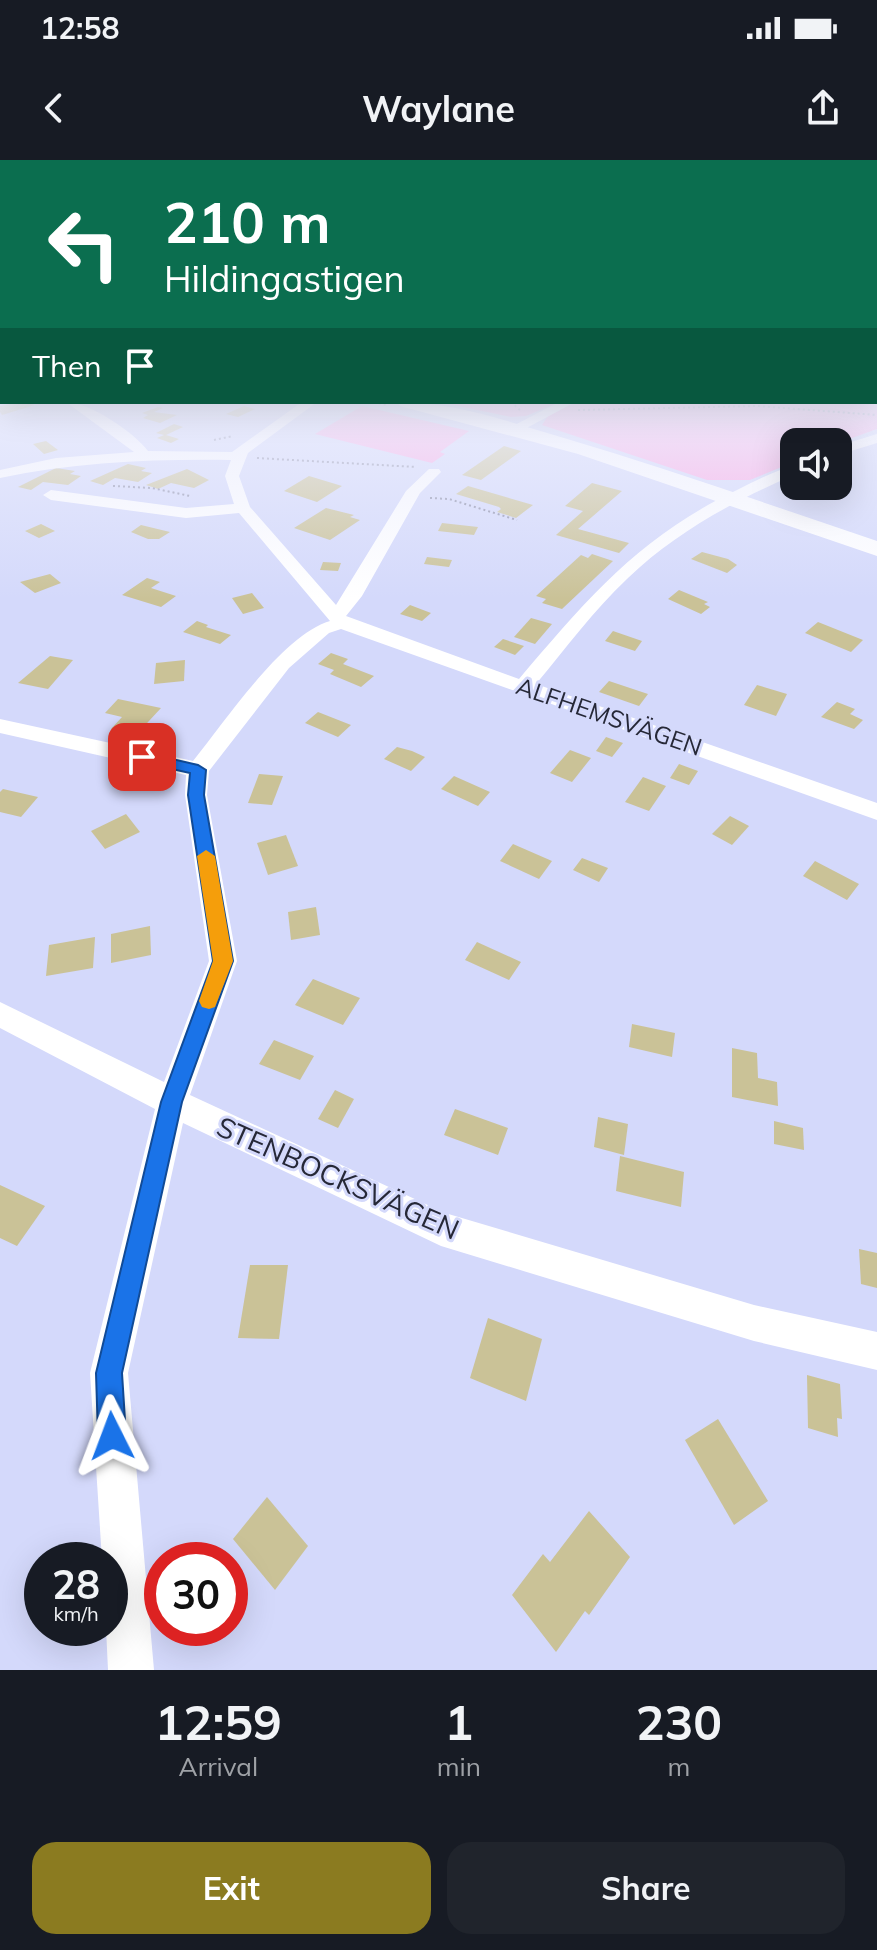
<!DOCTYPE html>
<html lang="en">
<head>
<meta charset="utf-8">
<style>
  body { margin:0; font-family:Mulish,sans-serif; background:#20242c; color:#f1f3f6; height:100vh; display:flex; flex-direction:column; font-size:30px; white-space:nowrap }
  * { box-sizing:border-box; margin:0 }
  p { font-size:26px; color:#9ea1a6 }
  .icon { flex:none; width:44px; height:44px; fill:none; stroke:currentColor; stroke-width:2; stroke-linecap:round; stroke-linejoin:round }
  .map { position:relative; height:1510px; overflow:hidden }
  .sheet { display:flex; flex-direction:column; background:#171b24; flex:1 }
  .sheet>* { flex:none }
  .hud { position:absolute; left:0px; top:0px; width:878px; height:244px; box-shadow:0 8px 32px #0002; background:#0b6e4f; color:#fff; overflow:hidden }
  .fabs { position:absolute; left:780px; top:268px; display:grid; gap:16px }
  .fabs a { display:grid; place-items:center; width:72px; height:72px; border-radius:16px; background:#171b24; box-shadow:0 8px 32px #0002; font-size:40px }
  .speed { position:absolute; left:24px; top:1382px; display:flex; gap:16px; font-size:40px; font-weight:700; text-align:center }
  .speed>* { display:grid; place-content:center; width:104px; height:104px; border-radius:50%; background:#171b24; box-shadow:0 8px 32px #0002; line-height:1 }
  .speed small { font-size:20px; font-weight:400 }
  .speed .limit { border:12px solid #d22; background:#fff; color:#111 }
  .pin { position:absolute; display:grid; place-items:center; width:68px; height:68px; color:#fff; margin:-34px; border-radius:16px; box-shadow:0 4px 12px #0006 }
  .me { position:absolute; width:88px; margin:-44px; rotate:357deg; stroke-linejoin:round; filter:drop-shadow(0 0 6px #0008) }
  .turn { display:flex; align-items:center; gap:28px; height:168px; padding:0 32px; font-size:36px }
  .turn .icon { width:104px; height:104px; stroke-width:2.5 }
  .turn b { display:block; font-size:56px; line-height:68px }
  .then { display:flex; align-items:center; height:76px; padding:0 32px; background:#0003; gap:16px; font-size:30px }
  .eta { display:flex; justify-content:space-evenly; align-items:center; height:136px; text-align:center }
  .eta b { font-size:48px; font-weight:700; line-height:56px }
  .cta { display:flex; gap:16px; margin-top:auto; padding:16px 32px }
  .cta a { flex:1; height:92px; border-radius:24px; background:#8b7b20; color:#fff; font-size:32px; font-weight:700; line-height:92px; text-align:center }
  .cta a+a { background:#20242c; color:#f1f3f6 }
  .status { display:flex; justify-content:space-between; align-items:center; height:56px; padding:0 40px; background:#171b24; direction:ltr }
  .status svg { height:22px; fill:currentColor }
  header { display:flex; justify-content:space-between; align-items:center; height:104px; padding:0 32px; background:#171b24; font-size:36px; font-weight:700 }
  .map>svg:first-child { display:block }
</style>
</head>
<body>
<div class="status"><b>12:58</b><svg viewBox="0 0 49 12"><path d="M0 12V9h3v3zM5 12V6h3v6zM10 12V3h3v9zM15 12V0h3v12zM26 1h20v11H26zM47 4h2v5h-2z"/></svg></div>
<header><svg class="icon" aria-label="back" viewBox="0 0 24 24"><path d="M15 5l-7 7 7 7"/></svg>Waylane<svg class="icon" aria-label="share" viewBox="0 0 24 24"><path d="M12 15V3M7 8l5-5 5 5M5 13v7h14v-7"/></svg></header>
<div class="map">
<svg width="877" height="1510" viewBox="0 0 877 1510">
  <rect width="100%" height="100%" fill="#d4d9fb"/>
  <!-- green -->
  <g fill="#fea9e4">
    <polygon points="877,231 877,269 838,283 794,282 794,302 750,320 707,320 542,265 548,256 576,242 876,242"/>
    <polygon points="439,242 559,242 526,256 511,257"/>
    <polygon points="362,246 469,271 440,292 445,294 432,303 315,274"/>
  </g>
  <!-- building -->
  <g fill="#cac297">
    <polygon points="22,242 35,245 2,255 0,252 0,246"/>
    <polygon points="244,246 255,249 238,257 226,254"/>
    <polygon points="158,247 163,248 154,252 177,255 160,263 143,258 148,255 142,253"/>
    <polygon points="174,264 183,267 166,275 179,279 171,283 157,278 164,275 156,273"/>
    <polygon points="46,281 58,290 44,294 33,284"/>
    <polygon points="504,286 521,291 481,320 462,315"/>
    <polygon points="128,304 146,308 141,311 152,313 138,322 115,318 103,325 90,321"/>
    <polygon points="56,308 75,311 70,314 81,316 68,325 43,322 31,330 18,327"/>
    <polygon points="187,309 209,320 194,328 171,323 158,329 146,325"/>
    <polygon points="309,316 342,326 317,342 284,331"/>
    <polygon points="592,323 622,331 578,369 629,383 619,393 556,375 583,351 565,346"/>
    <polygon points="468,326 533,345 516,358 497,352 501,349 499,347 456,334"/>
    <polygon points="326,348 354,355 350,357 360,360 330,380 294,368"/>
    <polygon points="442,363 478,367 474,375 438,371"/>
    <polygon points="41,364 55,371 39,378 25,371"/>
    <polygon points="141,365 170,372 159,379 148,379 131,372"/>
    <polygon points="702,392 728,399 737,405 727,413 691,399"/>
    <polygon points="592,394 613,401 562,449 542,443 546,439 536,436 581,395 588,398"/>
    <polygon points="427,397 452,400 449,407 424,404"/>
    <polygon points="323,402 341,403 338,411 320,410"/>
    <polygon points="50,414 61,423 35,433 20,422"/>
    <polygon points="147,418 160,422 151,428 176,436 161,447 122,435"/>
    <polygon points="679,430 708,442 704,444 710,447 701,454 668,439"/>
    <polygon points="252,433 264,448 243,454 232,438"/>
    <polygon points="410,445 431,453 422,461 400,454"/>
    <polygon points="531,458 552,464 535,484 514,477"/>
    <polygon points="197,461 208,465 206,467 231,475 220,484 183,472"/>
    <polygon points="818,462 863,480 851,492 805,473"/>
    <polygon points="613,471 642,481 635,491 605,481"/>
    <polygon points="503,479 524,486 515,495 494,487"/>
    <polygon points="331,493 348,499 343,504 374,516 361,527 330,514 334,510 318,504"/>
    <polygon points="50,496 73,500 48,529 18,523"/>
    <polygon points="185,500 184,521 154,524 156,503"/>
    <polygon points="609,521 648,534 639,546 599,532"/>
    <polygon points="757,525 787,534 776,556 744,545"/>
    <polygon points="118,539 161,548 136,575 111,569 122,557 105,553"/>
    <polygon points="837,542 855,549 850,554 863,560 854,569 821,557"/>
    <polygon points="318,552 351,565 338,577 305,563"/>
    <polygon points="606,577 623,583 612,597 596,591"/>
    <polygon points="397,587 412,591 425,597 411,611 384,599"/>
    <polygon points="570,590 591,598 572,622 550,613"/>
    <polygon points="679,604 698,611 689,625 670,618"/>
    <polygon points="259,614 283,616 272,645 248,643"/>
    <polygon points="454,616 490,632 478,646 441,629"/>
    <polygon points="643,617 666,626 649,651 625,642"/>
    <polygon points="3,629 38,637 21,657 0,652 0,632"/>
    <polygon points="126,654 140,672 105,689 91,671"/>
    <polygon points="730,656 749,666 732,685 712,674"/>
    <polygon points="286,675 298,706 268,715 257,683"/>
    <polygon points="513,684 552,701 539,719 500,701"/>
    <polygon points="582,698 608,708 599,722 573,710"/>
    <polygon points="815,701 859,724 847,740 803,716"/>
    <polygon points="316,747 320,775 291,780 288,752"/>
    <polygon points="150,766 151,795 111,803 111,774"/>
    <polygon points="95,777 93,808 46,816 49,785"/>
    <polygon points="477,782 521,802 509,820 465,800"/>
    <polygon points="313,819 360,838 343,865 295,845"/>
    <polygon points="632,864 675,873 672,897 629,887"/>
    <polygon points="274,880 314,896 300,920 259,904"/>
    <polygon points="732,888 757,893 758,918 777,922 778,946 732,937"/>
    <polygon points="335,930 354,939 338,968 318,959"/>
    <polygon points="455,949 508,968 498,995 444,975"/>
    <polygon points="598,957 628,964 624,995 594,987"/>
    <polygon points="774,961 803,968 804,990 774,984"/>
    <polygon points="620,996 684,1012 681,1047 616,1031"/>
    <polygon points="0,1025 45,1046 17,1086 0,1078"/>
    <polygon points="859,1089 877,1093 877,1128 861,1124"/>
    <polygon points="250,1105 288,1105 279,1179 238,1178"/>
    <polygon points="488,1158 542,1179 526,1241 470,1218"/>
    <polygon points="807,1215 840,1224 842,1259 837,1258 838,1277 808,1268"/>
    <polygon points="718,1259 768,1341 734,1365 685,1280"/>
    <polygon points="267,1337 308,1386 275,1430 233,1379"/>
    <polygon points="589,1351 630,1397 589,1455 585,1451 556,1492 512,1435 543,1394 550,1402"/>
  </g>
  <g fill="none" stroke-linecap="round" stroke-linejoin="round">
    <!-- path -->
    <g stroke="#8a8da7" stroke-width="2" stroke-dasharray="2 3" stroke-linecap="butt">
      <polyline points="374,242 387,245"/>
      <polyline points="511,242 521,251"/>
      <polyline points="578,250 757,246 877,255"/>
      <polyline points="214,280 233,276"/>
      <polyline points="257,298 416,307"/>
      <polyline points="113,326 152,328 190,336"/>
      <polyline points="430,338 449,339 517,360"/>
    </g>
    <!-- street -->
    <g fill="#fff" fill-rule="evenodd">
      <rect x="876" y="228" width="1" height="4"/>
      <path d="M66 242C89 242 134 272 148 291L232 292 302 242H317L248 293 239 316 250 347 336 445 406 331 429 309H439L441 312 420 333 362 436 346 456 519 519C588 438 639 377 737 330 755 321 774 311 794 306V315C734 341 676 372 628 418 594 450 566 488 536 524L877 643V660L341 469 329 473 289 508 209 611 207 635 237 801 190 935 445 1053 754 1145 877 1172V1210L754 1181 441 1086 183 963 128 1213 154 1510H108L106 1468H110V1400H102L90 1213 155 949 0 868V842L164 922 209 801 185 635 186 615 0 573V559L193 601C225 562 282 475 330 461L239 353 186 358 51 340 43 335 51 330 186 348 234 344 225 316 231 300C152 299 77 302 0 318V310L56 298 134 292Z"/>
      <polygon points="559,242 575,242 521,271 509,268"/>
      <polygon points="877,274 877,283 838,295 838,286"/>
    </g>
    <!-- secondary -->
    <path fill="#fff" fill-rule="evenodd" d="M397 242C454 242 510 262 564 278 669 309 773 346 877 381V396L578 294 400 246Z"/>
  </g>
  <!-- sky -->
  <linearGradient id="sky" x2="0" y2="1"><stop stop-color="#7a9ee2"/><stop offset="0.52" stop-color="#eceefd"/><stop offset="1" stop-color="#eceefd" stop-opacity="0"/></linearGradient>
  <rect width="877" height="439" fill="url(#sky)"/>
  <!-- route -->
  <polygon fill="#1a73e8" stroke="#114b97" stroke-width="2" points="142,592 198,605 206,610 204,635 233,801 182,942 122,1213 126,1276 122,1286 112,1290 102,1286 98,1276 96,1213 161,942 213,801 188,635 190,613 136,601 136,594"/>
  <!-- slow -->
  <polygon fill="#f59e0b" points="206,690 215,696 233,801 215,847 209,849 202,847 199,841 213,801 197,696"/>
  <g text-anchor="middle" stroke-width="6" stroke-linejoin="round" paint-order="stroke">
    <!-- street labels -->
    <g font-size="24" fill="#262837" stroke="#d4d9fb">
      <text transform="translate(609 557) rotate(19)" y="8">ALFHEMSVÄGEN</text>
    </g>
    <!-- near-street labels -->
    <g font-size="28" fill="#262837" stroke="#d4d9fb">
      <text transform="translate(338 1018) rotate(24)" y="10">STENBOCKSVÄGEN</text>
    </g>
  </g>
</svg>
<div class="fabs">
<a><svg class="icon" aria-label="sound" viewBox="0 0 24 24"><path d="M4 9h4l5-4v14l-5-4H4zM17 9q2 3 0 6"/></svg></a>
</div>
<div class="speed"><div>28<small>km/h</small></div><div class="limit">30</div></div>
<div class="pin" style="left:142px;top:597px;background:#d93025"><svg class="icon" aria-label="arrive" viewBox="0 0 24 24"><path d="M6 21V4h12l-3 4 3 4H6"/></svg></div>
<svg class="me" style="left:112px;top:1276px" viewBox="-20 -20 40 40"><path d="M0-17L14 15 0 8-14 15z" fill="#1a73e8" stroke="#fff" stroke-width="4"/></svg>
<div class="hud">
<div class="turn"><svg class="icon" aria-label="left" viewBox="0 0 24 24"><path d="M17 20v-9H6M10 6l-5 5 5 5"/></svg><div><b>210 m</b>Hildingastigen</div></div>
<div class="then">Then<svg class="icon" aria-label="arrive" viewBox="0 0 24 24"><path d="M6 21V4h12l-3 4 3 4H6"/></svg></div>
</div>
</div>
<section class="sheet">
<div class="eta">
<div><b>12:59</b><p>Arrival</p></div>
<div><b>1</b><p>min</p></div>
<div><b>230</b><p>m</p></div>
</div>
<div class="cta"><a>Exit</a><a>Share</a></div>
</section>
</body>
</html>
